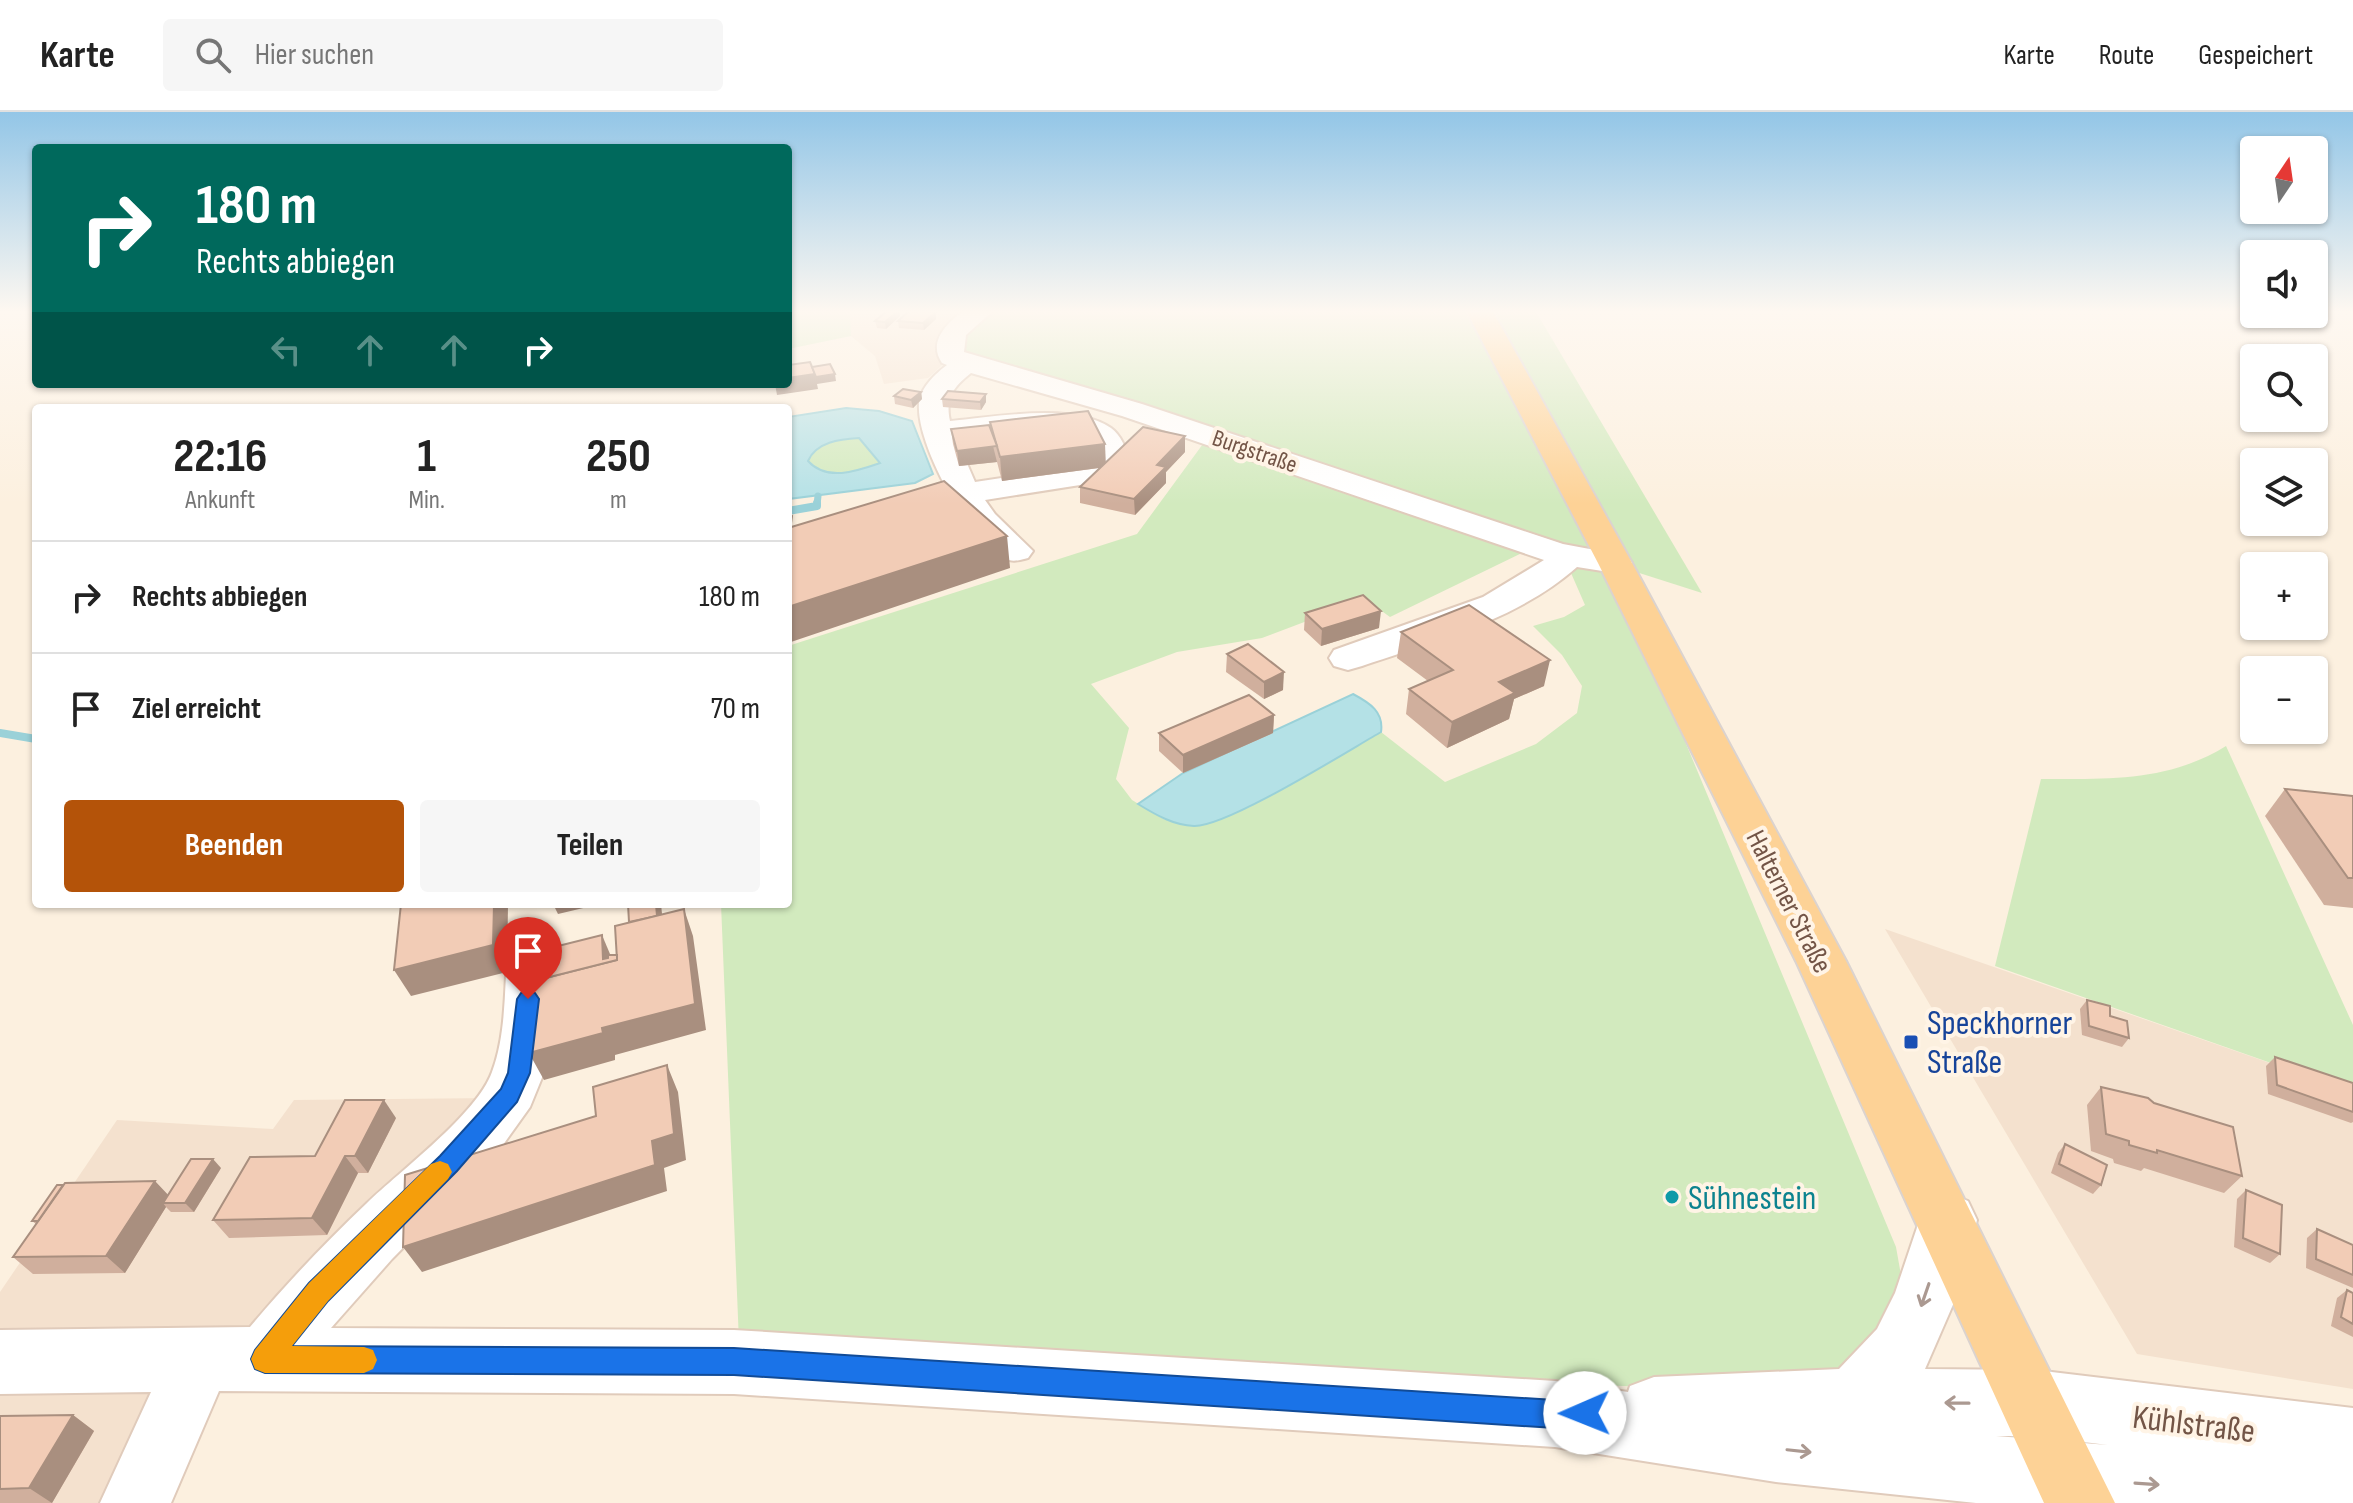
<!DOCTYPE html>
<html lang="de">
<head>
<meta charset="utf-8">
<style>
  body { margin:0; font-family:"Sofia Sans Condensed",sans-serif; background:#f6f6f6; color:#222; height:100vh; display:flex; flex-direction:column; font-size:30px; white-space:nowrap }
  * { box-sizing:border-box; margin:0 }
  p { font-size:26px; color:#767676 }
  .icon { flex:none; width:44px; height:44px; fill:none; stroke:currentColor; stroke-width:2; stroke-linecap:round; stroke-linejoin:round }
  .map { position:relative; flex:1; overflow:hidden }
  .panel { position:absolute; left:32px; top:292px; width:760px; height:504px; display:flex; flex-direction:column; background:#fff; border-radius:8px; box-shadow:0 2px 6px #0004 }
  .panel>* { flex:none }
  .guide { position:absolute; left:32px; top:32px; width:760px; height:244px; border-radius:8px; box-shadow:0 2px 6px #0004; background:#00695c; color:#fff; overflow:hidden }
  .needle { width:52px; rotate:13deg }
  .tools { position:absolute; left:2240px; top:24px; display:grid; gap:16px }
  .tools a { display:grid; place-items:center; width:88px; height:88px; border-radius:8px; background:#fff; box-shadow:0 2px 6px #0004; font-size:40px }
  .pin { position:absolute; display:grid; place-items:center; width:68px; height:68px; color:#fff; margin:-82px -34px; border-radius:50% 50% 50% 0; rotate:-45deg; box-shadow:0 0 8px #0007 }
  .pin .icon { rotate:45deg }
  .me { position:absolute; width:88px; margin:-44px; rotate:269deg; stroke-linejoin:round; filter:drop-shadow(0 0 6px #0008) }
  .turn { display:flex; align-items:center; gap:28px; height:168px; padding:0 32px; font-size:36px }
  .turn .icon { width:104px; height:104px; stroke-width:2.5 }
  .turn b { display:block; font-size:56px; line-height:68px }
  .lanes { display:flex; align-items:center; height:76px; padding:0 32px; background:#0003; justify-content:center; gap:40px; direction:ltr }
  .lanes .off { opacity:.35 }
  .eta { display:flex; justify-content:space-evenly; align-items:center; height:136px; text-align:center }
  .eta b { font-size:48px; font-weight:700; line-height:56px }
  .primary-button { display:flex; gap:16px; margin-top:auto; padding:16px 32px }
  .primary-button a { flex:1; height:92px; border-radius:8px; background:#b45309; color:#fff; font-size:32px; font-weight:700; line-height:92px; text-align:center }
  .primary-button a+a { background:#f6f6f6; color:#222 }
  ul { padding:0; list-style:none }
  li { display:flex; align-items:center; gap:24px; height:112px; padding:0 32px; border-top:2px solid #e0e0e0 }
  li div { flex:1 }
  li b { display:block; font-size:30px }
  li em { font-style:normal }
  header { display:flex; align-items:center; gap:48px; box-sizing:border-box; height:112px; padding:0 40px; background:#fff; border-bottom:2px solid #e0e0e0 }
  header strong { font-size:38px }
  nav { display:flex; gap:44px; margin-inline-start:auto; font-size:28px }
  .search { width:560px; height:72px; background:#f6f6f6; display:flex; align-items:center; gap:20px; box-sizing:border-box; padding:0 28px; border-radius:8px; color:#767676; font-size:30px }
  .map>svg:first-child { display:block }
</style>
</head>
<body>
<header>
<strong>Karte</strong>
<div class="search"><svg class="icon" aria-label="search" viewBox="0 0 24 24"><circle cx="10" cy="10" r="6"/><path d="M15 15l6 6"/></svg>Hier suchen</div>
<nav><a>Karte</a><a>Route</a><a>Gespeichert</a></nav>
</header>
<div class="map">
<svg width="2353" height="1391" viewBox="0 0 2353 1391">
  <rect width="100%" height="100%" fill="#fcf0df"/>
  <!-- residential -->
  <g fill="#f4e1ce">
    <polygon points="850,198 979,198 969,205 951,245 928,266 884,272 875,244 851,224"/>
    <polygon points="1885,817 2353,980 2353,1277 2137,1242"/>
    <polygon points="492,986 259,1221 123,1391 0,1391 0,1180 117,1008 273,1017 294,988"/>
  </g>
  <!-- green -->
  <g fill="#d2eabe">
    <polygon points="788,198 850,198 851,224 788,237"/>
    <polygon points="984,198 1535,198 1702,481 954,243 973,206"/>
    <polygon points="1208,325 1532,436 1390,505 1365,487 1262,526 1177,540 1091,572 1129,616 1116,667 1132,688 1165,708 1248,696 1381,620 1445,670 1536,632 1577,601 1582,574 1562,543 1533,514 1564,505 1585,493 1571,461 1575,450 1616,464 1896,1135 1901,1163 1898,1185 1853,1261 1703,1278 739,1230 721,792 788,792 788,534 1137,422"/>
    <path d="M859 326 881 351C857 359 827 370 808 349 816 330 840 327 859 326Z"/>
    <path d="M2226 634 2353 913V980L1995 854 2041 667C2107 667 2168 670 2226 634Z"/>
  </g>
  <!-- water -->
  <g fill="#b4e1e6" stroke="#9ad1d8" stroke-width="2" fill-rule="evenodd">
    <path d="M846 296 879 299 912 309 933 362 915 371 788 387V305ZM859 326 880 351C857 359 827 370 808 349 816 330 840 327 859 326Z"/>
    <path d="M1353 582C1370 591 1384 600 1381 620 1346 640 1227 715 1194 714 1173 713 1156 703 1138 692L1183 661Z"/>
  </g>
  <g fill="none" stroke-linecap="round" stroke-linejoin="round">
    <!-- stream-far1 -->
    <polyline stroke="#9ad1d8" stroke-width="7" points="817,393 818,384"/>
    <!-- stream -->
    <g stroke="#9ad1d8" stroke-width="8">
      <polyline points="788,399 817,394 817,391"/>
      <polyline points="0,621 36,627"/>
    </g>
    <defs>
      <g id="minor">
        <path d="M965 198H994L966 223 964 240 1142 292 1563 432 1627 444 1632 451 1627 458 1615 461 1577 455C1517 508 1436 529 1362 554L1348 558 1334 554 1329 546 1334 538 1483 485 1544 448 1122 304 971 261C953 275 945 286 950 309 994 305 1073 290 1111 316 1121 323 1126 337 1130 348L1120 365 1112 368 985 388 995 402 1033 439 1028 446C1020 448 1012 451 1004 446 968 427 916 332 919 292 920 276 935 262 947 253L942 251C927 229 948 210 965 198ZM1022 320C1053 320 1086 314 1100 348L1095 352 975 370 956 326Z"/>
        <path d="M533 815 550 820 558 833 550 946 530 995 500 1037 392 1147 331 1216 734 1218 1555 1269 1628 1280 1630 1274 1654 1265 1839 1257 1877 1217 1895 1181 1926 1089 1947 1081 1968 1089 1977 1108 1955 1188 1925 1257 2035 1258 2353 1296V1391H1976L1776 1370 1555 1335 734 1282 219 1279 171 1391H100L151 1280 0 1282V1218L250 1215C286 1172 326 1130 367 1091 400 1059 477 1002 492 960 507 920 504 874 508 833L516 820ZM1996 1324H2035L2108 1333Z"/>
      </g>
      <polygon id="major" points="1466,198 1492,198 1632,451 1846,849 2115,1391 2044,1391 1796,849 1598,451"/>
    </defs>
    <!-- minor casing -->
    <use href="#minor" stroke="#e0cbbb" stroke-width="4"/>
    <!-- major casing -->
    <use href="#major" stroke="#dbd3cf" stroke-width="4"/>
    <!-- minor -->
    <use href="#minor" fill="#fff" fill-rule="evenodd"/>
    <!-- major -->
    <use href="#major" fill="#fdd296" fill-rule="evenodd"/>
  </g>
  <!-- wall -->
  <g fill="#d0af9d">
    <polygon points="899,198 900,204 886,217 877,216 875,209"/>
    <polygon points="936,207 924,218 899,216 898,209"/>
    <polygon points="921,280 922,287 913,296 895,292 894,284"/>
    <polygon points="942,287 986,290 981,298 943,295"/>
    <polygon points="990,310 1106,350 1185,340 1166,360 1166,371 1135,403 1080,391 1080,375 1099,356 1002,369 997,350 959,354 953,332 951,317 990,316"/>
    <polygon points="1305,501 1379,516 1321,534 1304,518"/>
    <polygon points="1401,520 1544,574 1514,587 1509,607 1447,636 1406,602 1409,577 1428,569 1397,546"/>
    <polygon points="1227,542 1283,578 1264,587 1226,560"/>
    <polygon points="1274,603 1273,621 1183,661 1159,639 1159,621"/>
    <polygon points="2285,677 2353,684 2353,796 2324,793 2265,704"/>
    <polygon points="2087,888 2110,904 2129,926 2122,935 2082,923 2080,897"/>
    <polygon points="2275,945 2353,971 2353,1010 2351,1011 2268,982 2266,954"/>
    <polygon points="2101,975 2242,1064 2224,1081 2144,1056 2141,1059 2114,1051 2113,1047 2091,1039 2087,993"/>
    <polygon points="396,1006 368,1061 358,1061 327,1123 229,1126 213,1108 315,1044"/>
    <polygon points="2065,1032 2101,1073 2093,1082 2051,1061 2058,1041"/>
    <polygon points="221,1056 194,1100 171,1100 166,1095 125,1161 33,1162 13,1145 36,1112 32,1109 168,1083"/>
    <polygon points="2246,1078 2280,1142 2270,1151 2234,1135 2237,1087"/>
    <polygon points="2317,1117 2353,1133 2353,1176 2306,1156 2307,1126"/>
    <polygon points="2347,1178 2353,1181 2353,1225 2331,1214 2337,1186"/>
    <polygon points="73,1303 94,1319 52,1391 0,1391 0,1304"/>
  </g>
  <!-- shaded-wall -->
  <g fill="#a98f7f">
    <polygon points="899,198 900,204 886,217 885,210"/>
    <polygon points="936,200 936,207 924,218 923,211"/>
    <polygon points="815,262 835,262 836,269 817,272 818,277 777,283 775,272 788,272 788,266"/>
    <polygon points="921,280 922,287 913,296 911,288"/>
    <polygon points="986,282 986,290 981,298 980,290"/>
    <polygon points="1185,324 1185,340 1166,360 1166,371 1135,403 1134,387 1157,353"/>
    <polygon points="1105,332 1106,355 1002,369 1000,345"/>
    <polygon points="993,334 997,350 959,354 957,339"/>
    <polygon points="1007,424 1010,456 788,531 788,495"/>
    <polygon points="1381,499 1379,516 1321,534 1322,517"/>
    <polygon points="1550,548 1544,574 1514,587 1509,607 1447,636 1452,610 1499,570"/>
    <polygon points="1284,560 1283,578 1264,587 1264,570"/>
    <polygon points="1274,603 1273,621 1183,661 1183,643"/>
    <polygon points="494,792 508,792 507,860 411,884 394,858"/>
    <polygon points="553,792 596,792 596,793 558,802"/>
    <polygon points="656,792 661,792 665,831 637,838"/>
    <polygon points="684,797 693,824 706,918 615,943 615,948 544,968 529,941 602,916"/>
    <polygon points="602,823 610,842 611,860 603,847"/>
    <polygon points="667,953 678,980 686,1048 664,1056 667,1079 422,1160 403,1135 652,1029"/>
    <polygon points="384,988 396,1006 368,1061 355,1044"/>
    <polygon points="345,1044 358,1061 327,1123 312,1106"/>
    <polygon points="213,1047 221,1056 194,1100 185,1091"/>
    <polygon points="155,1069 172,1087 163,1091 166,1095 125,1161 106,1144"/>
    <polygon points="73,1303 94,1319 52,1391 29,1376"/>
  </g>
  <!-- building -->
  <g fill="#f2ccb6" stroke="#a98f7f" stroke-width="2">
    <polygon points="888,198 899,198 885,210 875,209"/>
    <polygon points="910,198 915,198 936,200 923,211 898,209"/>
    <polygon points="810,250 815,262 788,266 788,253"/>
    <polygon points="830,252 835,262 816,265 812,255"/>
    <polygon points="903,277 921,280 911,288 894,284"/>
    <polygon points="948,279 986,282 980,290 942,287"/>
    <polygon points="1088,299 1105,332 1000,345 990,310"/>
    <polygon points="989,313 997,334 957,339 951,317"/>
    <polygon points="1143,315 1185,324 1157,353 1166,355 1134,387 1080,375"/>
    <polygon points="944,369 1007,424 788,495 788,416"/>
    <polygon points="788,401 792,404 791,411 788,415"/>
    <polygon points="1363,483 1381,499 1322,517 1305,501"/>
    <polygon points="1469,493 1550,548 1499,570 1515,581 1452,610 1409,577 1453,558 1401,520"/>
    <polygon points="1248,532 1284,560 1264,570 1227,542"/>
    <polygon points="1249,583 1274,603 1183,643 1159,621"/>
    <polygon points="2285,677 2353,684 2353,766 2348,766"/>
    <polygon points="401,792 494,792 493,833 394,858"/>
    <polygon points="628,792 656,792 657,804 629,810"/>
    <polygon points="684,797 695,892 602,916 603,921 529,941 530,870 617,848 615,814"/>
    <polygon points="602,823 603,847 608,846 608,843 617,843 617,848 534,869 534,840"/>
    <polygon points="2087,888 2110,894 2110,904 2127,909 2129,926 2089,914"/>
    <polygon points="2275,945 2353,971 2353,1000 2277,973"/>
    <polygon points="667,953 674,1022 652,1029 655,1053 403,1135 405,1063 596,1004 593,975"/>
    <polygon points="2101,975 2148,986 2154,991 2233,1015 2242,1064 2157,1038 2157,1041 2129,1033 2129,1029 2106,1022"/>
    <polygon points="345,988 384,988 355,1044 345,1044 312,1106 213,1108 250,1045 315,1044"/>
    <polygon points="2065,1032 2107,1053 2101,1073 2059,1052"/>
    <polygon points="191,1047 213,1047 185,1091 163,1091"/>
    <polygon points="155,1069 106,1144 13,1145 65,1071"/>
    <polygon points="57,1073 63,1073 38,1109 32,1109"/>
    <polygon points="2246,1078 2282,1093 2280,1142 2243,1126"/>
    <polygon points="2317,1117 2353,1133 2353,1163 2316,1147"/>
    <polygon points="2347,1178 2353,1181 2353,1212 2341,1205"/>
    <polygon points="73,1303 29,1376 0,1377 0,1304"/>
  </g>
  <!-- one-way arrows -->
  <defs><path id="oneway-shaft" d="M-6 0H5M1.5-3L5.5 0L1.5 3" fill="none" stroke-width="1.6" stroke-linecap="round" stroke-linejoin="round" transform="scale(2)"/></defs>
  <g stroke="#ab9991">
    <use href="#oneway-shaft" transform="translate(1925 1183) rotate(109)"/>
    <use href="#oneway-shaft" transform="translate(1957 1291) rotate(-179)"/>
    <use href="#oneway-shaft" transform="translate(1799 1339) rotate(6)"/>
    <use href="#oneway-shaft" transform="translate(2147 1372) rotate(4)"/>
  </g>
  <!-- sky -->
  <linearGradient id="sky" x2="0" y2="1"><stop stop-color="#93c6e7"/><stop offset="0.51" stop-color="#fef8f1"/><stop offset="1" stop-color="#fef8f1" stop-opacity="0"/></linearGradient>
  <rect width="2353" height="392" fill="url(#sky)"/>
  <!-- route -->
  <polygon fill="#1a73e8" stroke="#114b97" stroke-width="2" points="528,878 535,881 539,887 530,961 517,990 457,1059 328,1189 292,1234 734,1236 1555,1288 1585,1287 1595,1291 1599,1301 1595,1310 1585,1314 1555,1316 734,1263 265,1261 255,1257 251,1247 255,1238 309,1171 440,1044 501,977 508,961 517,887 521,881"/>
  <!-- slow -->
  <polygon fill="#f59e0b" points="440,1049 448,1052 452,1060 448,1067 328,1189 292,1234 364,1235 373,1238 377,1248 373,1257 364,1261 265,1261 255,1257 251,1247 255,1238 309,1171 431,1052"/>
  <!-- markers -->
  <rect fill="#1a4fb4" stroke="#fff4e6" stroke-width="3" x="1903" y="922" width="16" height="16" rx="4"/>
  <circle fill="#0f9aa8" stroke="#fff4e6" stroke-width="3" cx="1672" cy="1085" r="8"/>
  <g text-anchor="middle" stroke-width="8" stroke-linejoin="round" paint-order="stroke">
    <!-- far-street labels -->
    <g font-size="24" fill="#735547" stroke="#fff4e6">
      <text transform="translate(1255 339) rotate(19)" y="8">Burgstraße</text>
    </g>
    <!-- street labels -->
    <g font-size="28" fill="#735547" stroke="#fff4e6">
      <text transform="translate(1790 789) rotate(63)" y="10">Halterner Straße</text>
    </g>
    <!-- near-transit labels -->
    <g font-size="34" fill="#164399" stroke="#fff4e6" text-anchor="start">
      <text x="1927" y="922">Speckhorner<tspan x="1927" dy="39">Straße</tspan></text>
    </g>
    <!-- near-culture labels -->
    <g font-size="34" fill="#0d838f" stroke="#fff4e6" text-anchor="start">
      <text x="1688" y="1097">Sühnestein</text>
    </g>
    <!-- near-street labels -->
    <g font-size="34" fill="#735547" stroke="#fff4e6">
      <text transform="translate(2194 1311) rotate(7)" y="12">Kühlstraße</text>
    </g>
  </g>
</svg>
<div class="tools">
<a><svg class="needle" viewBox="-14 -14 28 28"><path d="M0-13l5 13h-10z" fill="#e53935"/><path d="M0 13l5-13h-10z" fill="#767676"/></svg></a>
<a><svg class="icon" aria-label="sound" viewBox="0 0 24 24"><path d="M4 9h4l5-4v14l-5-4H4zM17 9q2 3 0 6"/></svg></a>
<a><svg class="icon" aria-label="search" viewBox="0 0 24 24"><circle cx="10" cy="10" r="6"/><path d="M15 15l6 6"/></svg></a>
<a><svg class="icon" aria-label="layers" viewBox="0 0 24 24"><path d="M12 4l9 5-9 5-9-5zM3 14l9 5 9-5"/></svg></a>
<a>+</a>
<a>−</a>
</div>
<div class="pin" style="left:528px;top:887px;background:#d93025"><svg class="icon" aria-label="arrive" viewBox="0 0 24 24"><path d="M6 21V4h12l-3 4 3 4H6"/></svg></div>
<svg class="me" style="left:1585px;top:1301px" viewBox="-20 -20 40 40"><circle r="19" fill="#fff"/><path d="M0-13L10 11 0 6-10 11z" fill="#1a73e8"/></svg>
<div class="guide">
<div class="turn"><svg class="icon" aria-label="right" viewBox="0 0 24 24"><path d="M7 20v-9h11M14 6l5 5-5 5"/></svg><div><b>180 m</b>Rechts abbiegen</div></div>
<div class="lanes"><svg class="icon off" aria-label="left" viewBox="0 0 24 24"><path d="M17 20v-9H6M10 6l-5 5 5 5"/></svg><svg class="icon off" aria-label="ahead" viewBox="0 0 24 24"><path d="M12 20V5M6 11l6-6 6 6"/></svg><svg class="icon off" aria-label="ahead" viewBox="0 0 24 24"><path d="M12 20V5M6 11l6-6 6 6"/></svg><svg class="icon" aria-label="right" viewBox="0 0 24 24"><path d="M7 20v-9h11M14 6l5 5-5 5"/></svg></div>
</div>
<section class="panel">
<div class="eta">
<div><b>22:16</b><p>Ankunft</p></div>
<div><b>1</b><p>Min.</p></div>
<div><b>250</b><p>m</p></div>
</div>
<ul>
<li><svg class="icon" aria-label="right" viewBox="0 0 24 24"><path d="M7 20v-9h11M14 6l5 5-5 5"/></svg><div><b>Rechts abbiegen</b></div><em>180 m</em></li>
<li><svg class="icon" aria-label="arrive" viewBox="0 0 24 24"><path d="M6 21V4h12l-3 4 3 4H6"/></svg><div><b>Ziel erreicht</b></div><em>70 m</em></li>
</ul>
<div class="primary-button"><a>Beenden</a><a>Teilen</a></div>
</section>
</div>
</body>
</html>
